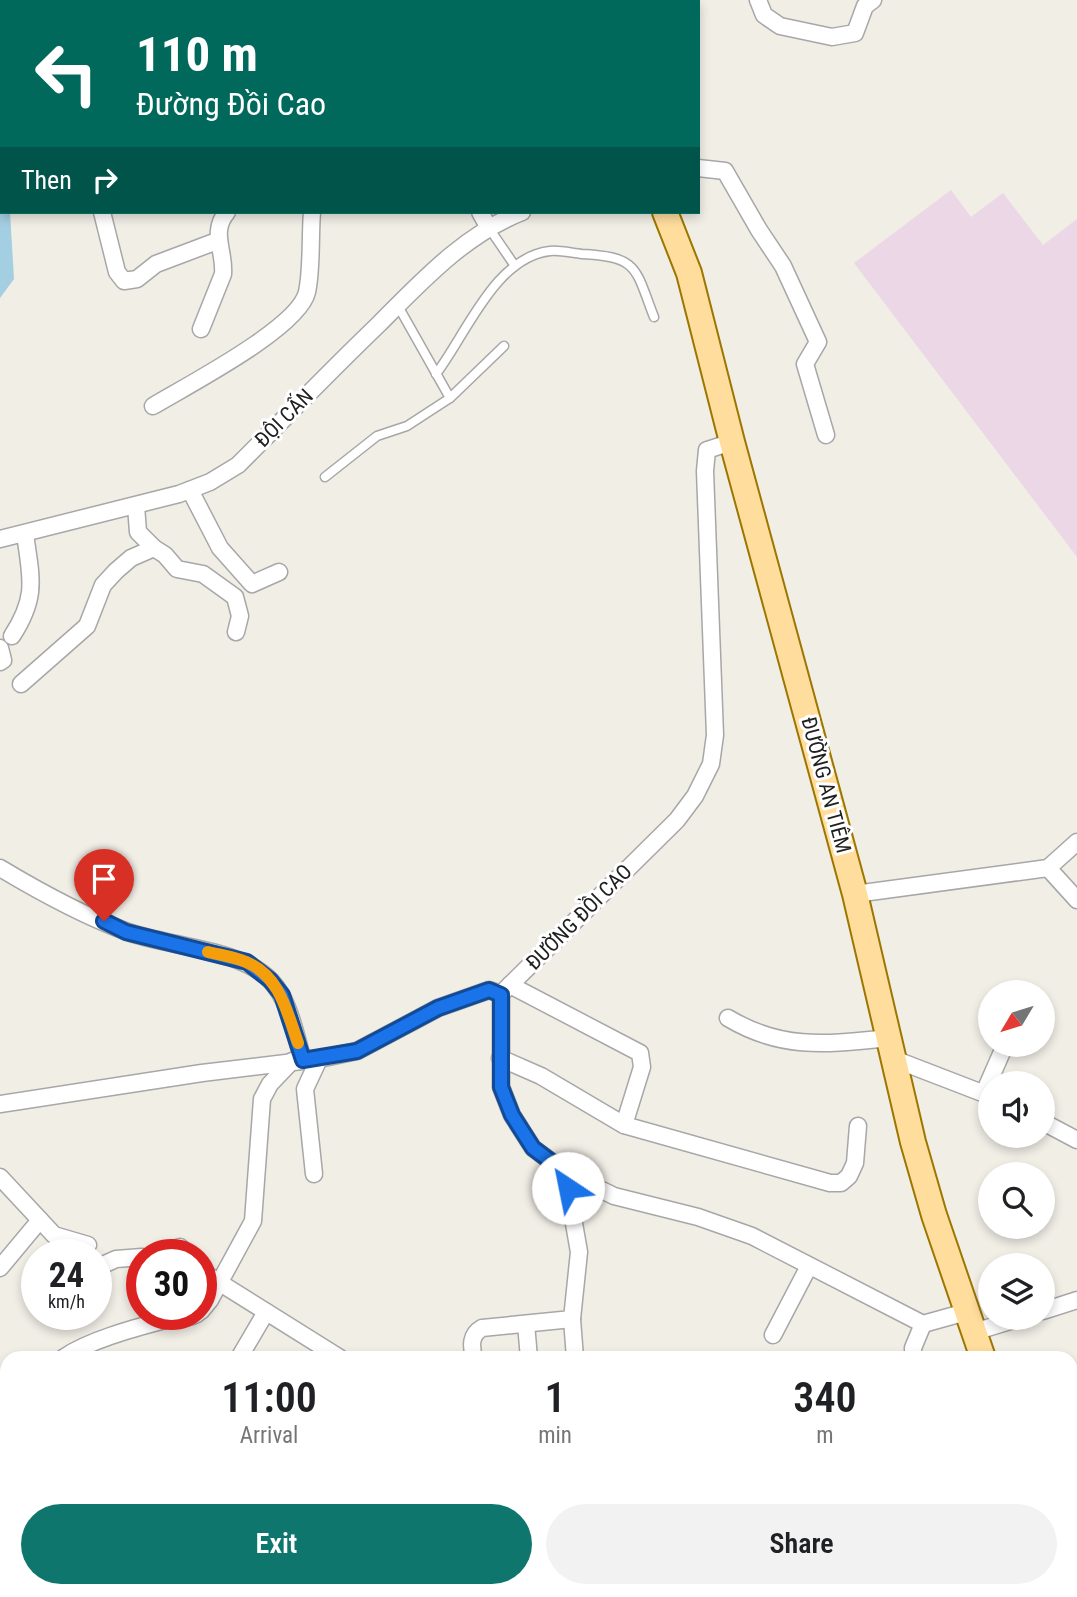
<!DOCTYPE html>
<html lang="en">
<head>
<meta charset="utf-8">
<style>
  body { margin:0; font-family:"Roboto Condensed",sans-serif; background:#f2f2f2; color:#202124; height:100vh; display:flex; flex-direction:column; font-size:26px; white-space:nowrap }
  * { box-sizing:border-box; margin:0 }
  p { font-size:23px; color:#757577 }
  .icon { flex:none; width:38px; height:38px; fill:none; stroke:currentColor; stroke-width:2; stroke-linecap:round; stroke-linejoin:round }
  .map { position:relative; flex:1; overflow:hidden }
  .sheet { position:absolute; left:0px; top:1351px; width:1078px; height:247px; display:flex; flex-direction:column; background:#fff; border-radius:21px 21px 0 0; box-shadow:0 4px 10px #0003 }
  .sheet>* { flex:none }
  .banner { position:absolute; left:0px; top:0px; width:700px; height:214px; box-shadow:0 4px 10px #0003; background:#00695c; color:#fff; overflow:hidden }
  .needle { width:46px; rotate:232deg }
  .controls { position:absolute; left:978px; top:980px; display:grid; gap:14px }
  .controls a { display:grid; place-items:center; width:77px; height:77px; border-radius:50%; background:#fff; box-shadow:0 4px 10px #0003; font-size:35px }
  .speed { position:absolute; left:21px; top:1239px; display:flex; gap:14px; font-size:35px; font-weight:700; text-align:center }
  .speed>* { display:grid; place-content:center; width:91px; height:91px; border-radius:50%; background:#fff; box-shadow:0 4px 10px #0003; line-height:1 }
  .speed small { font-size:18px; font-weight:400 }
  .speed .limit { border:10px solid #d22; background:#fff; color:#111 }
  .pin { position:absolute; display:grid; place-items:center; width:60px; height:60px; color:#fff; margin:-72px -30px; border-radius:50% 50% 50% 0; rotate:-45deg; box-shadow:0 0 7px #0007 }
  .pin .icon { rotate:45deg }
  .me { position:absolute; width:77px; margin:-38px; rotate:326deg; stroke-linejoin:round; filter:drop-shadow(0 0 5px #0008) }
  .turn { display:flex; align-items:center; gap:24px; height:147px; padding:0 21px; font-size:32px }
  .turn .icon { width:91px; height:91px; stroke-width:2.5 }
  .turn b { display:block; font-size:49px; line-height:60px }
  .then { display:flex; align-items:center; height:66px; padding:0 21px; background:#0003; gap:14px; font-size:26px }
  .eta { display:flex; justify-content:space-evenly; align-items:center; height:119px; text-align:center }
  .eta b { font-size:42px; font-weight:600; line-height:49px }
  .primary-button { display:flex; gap:14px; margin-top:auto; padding:14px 21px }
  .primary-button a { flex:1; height:80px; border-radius:42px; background:#0f766e; color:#fff; font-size:28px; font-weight:600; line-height:80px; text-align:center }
  .primary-button a+a { background:#f2f2f2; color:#202124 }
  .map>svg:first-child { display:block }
</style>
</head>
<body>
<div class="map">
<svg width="1077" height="1597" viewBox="0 0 1077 1597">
  <rect width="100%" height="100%" fill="#f1eee6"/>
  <!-- industrial -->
  <polygon fill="#ebd7e5" points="951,190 971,217 1003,193 1043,245 1077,219 1077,557 854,263"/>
  <!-- education -->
  <polygon fill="#fcffe1" points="656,1591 814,1591 827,1597 662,1597"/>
  <!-- water -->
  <polygon fill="#a4cee2" points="0,118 2,212 10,212 14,279 0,298"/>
  <!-- building -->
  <g fill="#c6beb5">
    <polygon points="690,1591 706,1591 708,1593 703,1597 682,1597"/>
    <polygon points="713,1591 736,1591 741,1597 705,1597"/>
  </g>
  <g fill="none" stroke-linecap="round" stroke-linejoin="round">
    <defs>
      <g id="service">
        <polyline points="489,228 515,266"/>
        <polyline points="398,306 450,398"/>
        <path d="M436 374C466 335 495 257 550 251 560 250 572 253 582 254 639 257 635 268 654 317"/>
        <polyline points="325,477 377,436 407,426 450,398 504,346"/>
        <polyline points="210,1597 214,1591"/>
      </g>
      <g id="minor">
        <polyline points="305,0 305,2"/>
        <polyline points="431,0 432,2"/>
        <polyline points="758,0 764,15 780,26 832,37 855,33 865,6 873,0"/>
        <polyline points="132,2 133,0"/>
        <polyline points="281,2 286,0"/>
        <polyline points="698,168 725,171 759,230 783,266 818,342 805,364 826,435"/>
        <polyline points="102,212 117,272 124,281 137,279 156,264 217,241"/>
        <polyline points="480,212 489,228"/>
        <path d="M201 329 223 274C225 251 210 232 227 212"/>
        <path d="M153 406C186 386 299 328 307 292 312 270 310 236 312 212"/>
        <polyline points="190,490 220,548 252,584 279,572"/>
        <polyline points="136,506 138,532 154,548 165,555 177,569 203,574 235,597 240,616 236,632"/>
        <path d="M0 539 179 494 210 482 238 465C285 418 331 370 379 324 421 282 465 234 522 212"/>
        <path d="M12 636C38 596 31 578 25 534"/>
        <polyline points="0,648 3,660 0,662"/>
        <polyline points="21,684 87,626 103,585 116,571 131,558 154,548"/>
        <path d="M0 868C40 892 82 915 125 931 167 947 241 948 271 981 290 1001 295 1035 303 1060"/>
        <polyline points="1048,868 1077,900"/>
        <polyline points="855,894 1048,868 1077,842"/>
        <polyline points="510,985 640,1053 642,1067 624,1125"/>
        <polyline points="501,994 501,1087 512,1115 533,1148 565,1172 614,1196 698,1217 752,1236 923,1324 966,1312"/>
        <path d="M728 1018C783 1051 829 1044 890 1038"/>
        <polyline points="500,1058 541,1076 624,1125 830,1183 841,1183 849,1176 855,1163 858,1126"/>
        <polyline points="894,1059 990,1096"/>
        <polyline points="984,1093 1005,1045"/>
        <polyline points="0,1104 202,1073 319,1059 357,1051 438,1008 489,990 501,994 677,820 695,796 711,764 715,735 705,471 707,450 732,442"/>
        <polyline points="1043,1122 1077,1140"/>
        <polyline points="314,1174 305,1089 319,1059"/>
        <polyline points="0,1177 54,1235 88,1245"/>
        <polyline points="153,1255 180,1247 188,1255"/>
        <polyline points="0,1268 40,1220"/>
        <polyline points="96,1268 116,1259 142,1257"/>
        <polyline points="201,1271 340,1358"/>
        <polyline points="201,1311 210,1300 253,1221 262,1099 270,1084 292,1061"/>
        <polyline points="1043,1311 1077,1300"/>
        <polyline points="572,1319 575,1358"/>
        <polyline points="526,1324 529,1358"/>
        <polyline points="974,1332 1020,1318"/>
        <polyline points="773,1335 809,1266"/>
        <path d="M63 1358C89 1340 135 1328 165 1320 178 1317 184 1321 197 1314"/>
        <polyline points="239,1358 266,1312"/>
        <path d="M474 1358C471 1346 470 1335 482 1328L572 1319 579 1252 565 1172"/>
        <polyline points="913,1358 913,1348 923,1324"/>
        <polyline points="0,1535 7,1536"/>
        <polyline points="423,1591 424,1597"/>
        <polyline points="649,1591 657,1597"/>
        <polyline points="294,1597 298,1591"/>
        <polyline points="340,1597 340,1591"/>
      </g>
      <g id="primary">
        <polyline points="516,0 517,2"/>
        <polyline points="665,212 689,273 732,442 855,894 913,1142 934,1215 983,1358"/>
        <polyline points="1068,1591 1070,1597"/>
      </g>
    </defs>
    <!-- service casing -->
    <use href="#service" stroke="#a7a7a7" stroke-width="11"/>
    <!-- minor casing -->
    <use href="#minor" stroke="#a7a7a7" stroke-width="19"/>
    <!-- primary casing -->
    <use href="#primary" stroke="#9c7600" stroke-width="28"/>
    <!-- service -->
    <use href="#service" stroke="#fff" stroke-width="8"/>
    <!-- minor -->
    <use href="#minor" stroke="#fff" stroke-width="16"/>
    <!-- primary -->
    <use href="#primary" stroke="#ffdd9d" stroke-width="24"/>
  </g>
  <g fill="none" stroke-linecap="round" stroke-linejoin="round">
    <defs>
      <polyline id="route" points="104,921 126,932 247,962 270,980 282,995 303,1060 357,1051 438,1008 489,990 501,995 501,1087 512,1115 533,1148 565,1172 568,1188"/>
    </defs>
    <!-- route casing -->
    <use href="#route" stroke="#114b97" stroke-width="18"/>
    <!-- route -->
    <use href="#route" stroke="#1a73e8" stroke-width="12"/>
    <!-- slow -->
    <path stroke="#f59e0b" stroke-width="12" d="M208 952C220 955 234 957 246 962 280 976 287 1012 298 1043"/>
  </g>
  <g text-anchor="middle" stroke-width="6" stroke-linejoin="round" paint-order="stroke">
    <!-- street labels -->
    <g font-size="21" fill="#202020" stroke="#fff">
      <text transform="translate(284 418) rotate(-45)" y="7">ĐỘI CẤN</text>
      <text transform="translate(826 785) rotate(75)" y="7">ĐƯỜNG AN TIÊM</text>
      <text transform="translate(579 917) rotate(-45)" y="7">ĐƯỜNG ĐỒI CAO</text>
    </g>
  </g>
</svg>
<div class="controls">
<a><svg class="needle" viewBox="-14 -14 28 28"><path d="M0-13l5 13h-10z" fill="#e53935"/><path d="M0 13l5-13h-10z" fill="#757577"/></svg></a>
<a><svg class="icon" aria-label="sound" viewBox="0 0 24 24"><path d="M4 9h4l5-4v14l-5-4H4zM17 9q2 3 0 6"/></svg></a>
<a><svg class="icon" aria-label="search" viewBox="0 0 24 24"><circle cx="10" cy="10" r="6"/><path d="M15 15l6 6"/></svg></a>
<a><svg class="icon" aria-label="layers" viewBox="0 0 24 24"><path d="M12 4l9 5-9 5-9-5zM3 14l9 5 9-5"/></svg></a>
</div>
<div class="speed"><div>24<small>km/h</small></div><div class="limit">30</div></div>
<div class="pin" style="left:104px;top:921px;background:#d93025"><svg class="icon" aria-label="arrive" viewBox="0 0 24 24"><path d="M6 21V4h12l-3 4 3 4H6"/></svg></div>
<svg class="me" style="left:568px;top:1188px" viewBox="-20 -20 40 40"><circle r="19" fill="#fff"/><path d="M0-13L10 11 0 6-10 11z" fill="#1a73e8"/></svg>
<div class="banner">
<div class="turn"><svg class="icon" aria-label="left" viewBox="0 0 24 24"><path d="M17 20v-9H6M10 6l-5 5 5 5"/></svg><div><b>110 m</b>Đường Đồi Cao</div></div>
<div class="then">Then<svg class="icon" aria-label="right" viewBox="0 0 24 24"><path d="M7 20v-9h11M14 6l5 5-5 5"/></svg></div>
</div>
<section class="sheet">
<div class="eta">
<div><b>11:00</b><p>Arrival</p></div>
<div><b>1</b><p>min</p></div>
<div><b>340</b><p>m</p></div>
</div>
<div class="primary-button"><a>Exit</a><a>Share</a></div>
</section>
</div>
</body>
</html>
